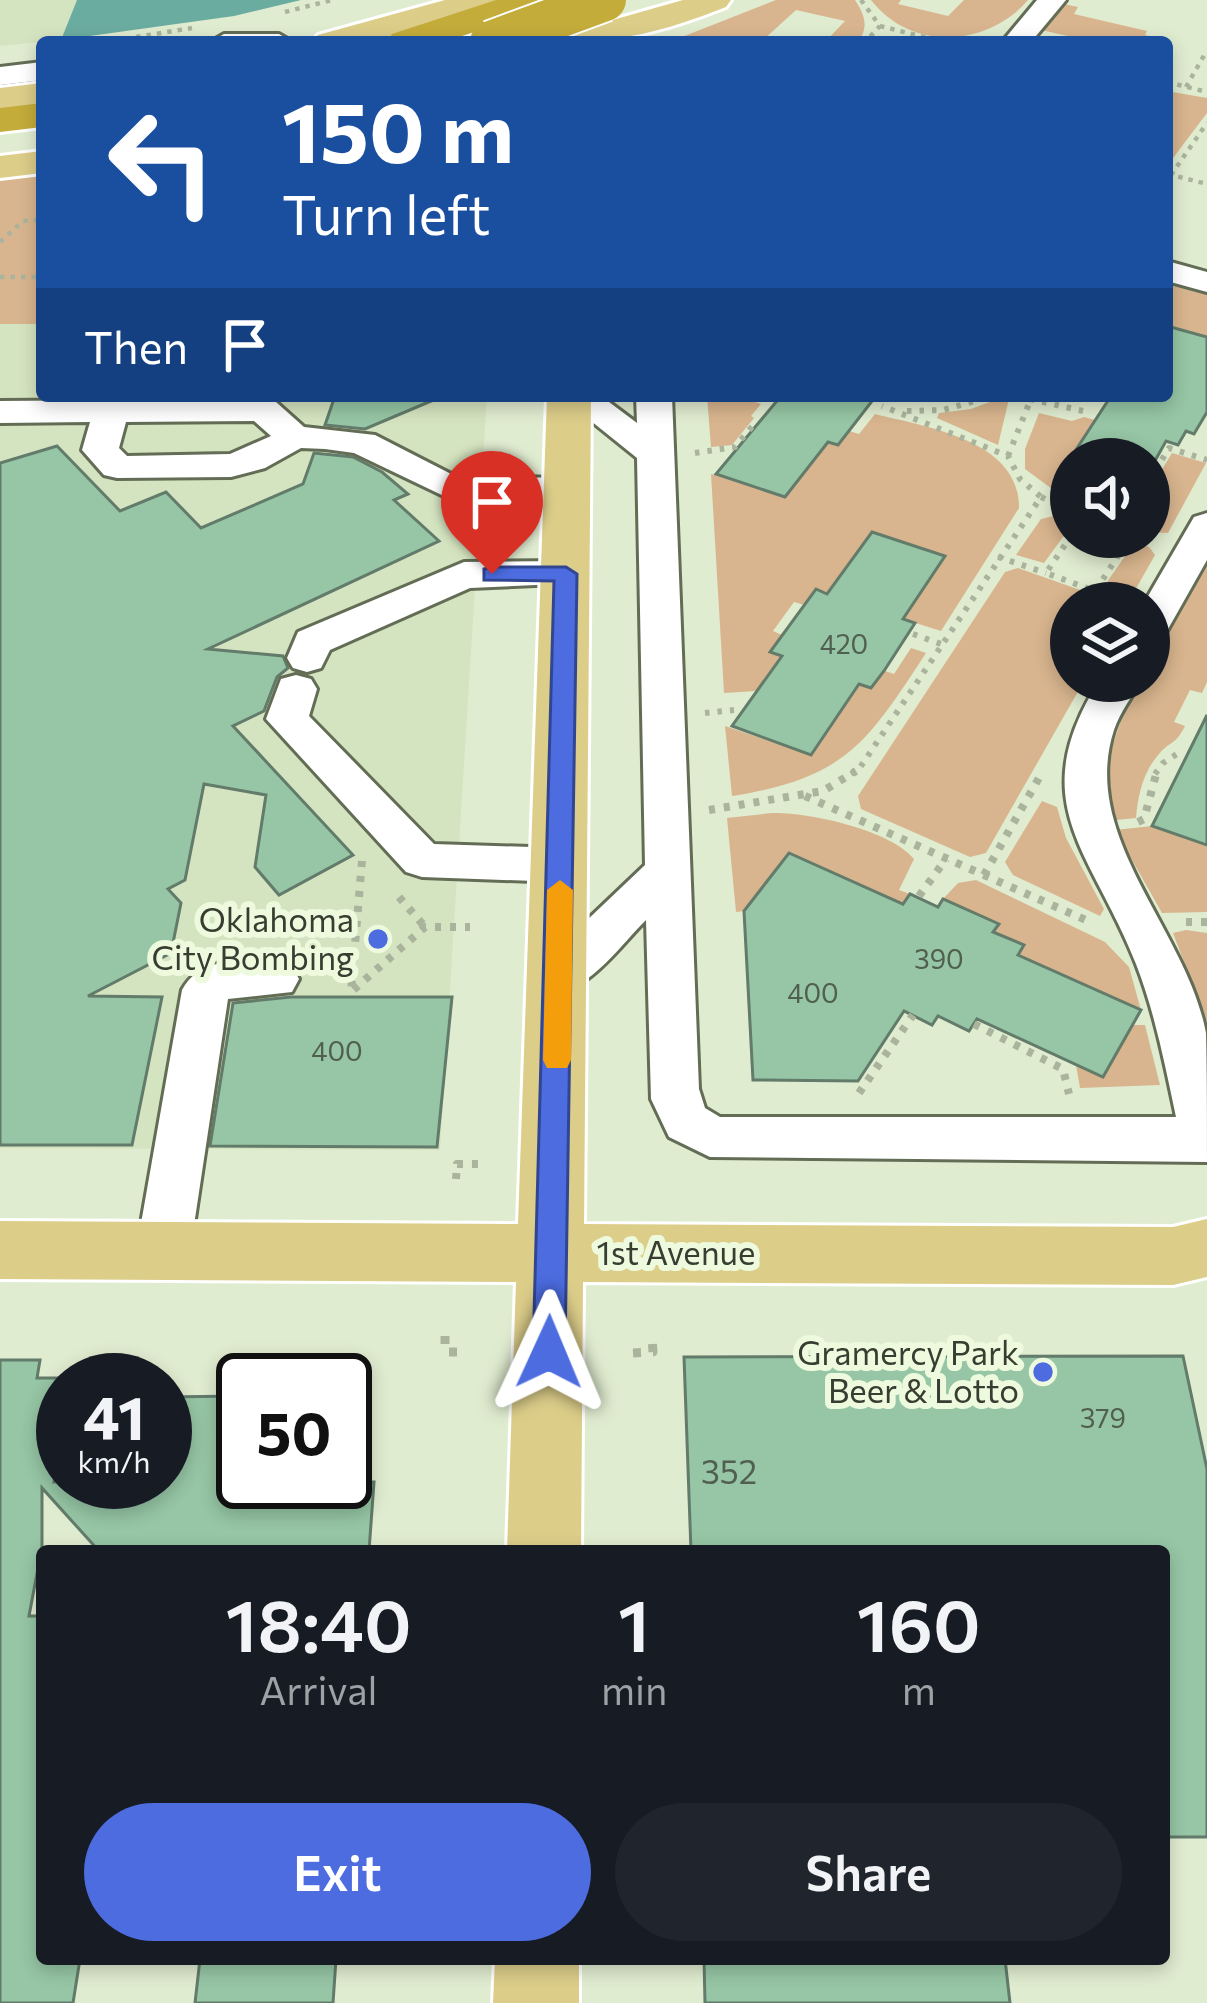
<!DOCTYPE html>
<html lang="en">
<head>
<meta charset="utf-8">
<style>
  body { margin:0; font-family:Commissioner,sans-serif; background:#20242c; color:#f1f3f6; height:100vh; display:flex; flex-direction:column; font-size:45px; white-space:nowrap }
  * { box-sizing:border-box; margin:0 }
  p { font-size:39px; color:#9ea1a6 }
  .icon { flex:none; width:66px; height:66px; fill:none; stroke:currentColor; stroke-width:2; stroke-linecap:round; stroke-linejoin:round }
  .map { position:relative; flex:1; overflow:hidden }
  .drawer { position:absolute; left:36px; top:1545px; width:1134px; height:420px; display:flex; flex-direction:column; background:#171b24; border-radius:12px; box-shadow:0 6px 18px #0003 }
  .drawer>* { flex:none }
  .banner { position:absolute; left:36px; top:36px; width:1137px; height:366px; border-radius:12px; box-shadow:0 6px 18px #0003; background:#1a4fa0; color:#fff; overflow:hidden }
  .tools { position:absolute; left:1050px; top:438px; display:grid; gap:24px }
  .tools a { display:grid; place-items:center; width:120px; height:120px; border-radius:50%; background:#171b24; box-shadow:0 6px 18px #0003; font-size:60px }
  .speed { position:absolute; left:36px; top:1353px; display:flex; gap:24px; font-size:60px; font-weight:700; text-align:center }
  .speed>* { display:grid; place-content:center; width:156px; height:156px; border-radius:50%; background:#171b24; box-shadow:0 6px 18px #0003; line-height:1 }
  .speed small { font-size:30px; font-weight:400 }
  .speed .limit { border:6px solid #111; border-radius:18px; background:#fff; color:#111 }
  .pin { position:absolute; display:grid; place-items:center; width:102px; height:102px; color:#fff; margin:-123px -51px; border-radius:50% 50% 50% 0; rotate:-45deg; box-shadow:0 0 12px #0007 }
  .pin .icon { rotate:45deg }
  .me { position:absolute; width:132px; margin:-66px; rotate:1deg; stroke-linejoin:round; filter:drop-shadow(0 0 9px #0008) }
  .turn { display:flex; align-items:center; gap:42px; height:252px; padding:0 48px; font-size:54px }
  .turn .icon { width:156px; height:156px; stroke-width:2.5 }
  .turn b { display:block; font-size:84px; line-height:102px }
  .then { display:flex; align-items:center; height:114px; padding:0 48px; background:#0003; gap:24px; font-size:45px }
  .eta { display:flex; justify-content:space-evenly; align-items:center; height:204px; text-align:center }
  .eta b { font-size:72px; font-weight:600; line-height:84px }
  .button { display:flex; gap:24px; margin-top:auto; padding:24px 48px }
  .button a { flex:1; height:138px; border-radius:72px; background:#4c6ce0; color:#fff; font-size:48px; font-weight:600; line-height:138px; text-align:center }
  .button a+a { background:#20242c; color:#f1f3f6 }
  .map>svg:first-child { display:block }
</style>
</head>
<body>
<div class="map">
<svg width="1207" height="2003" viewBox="0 0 1207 2003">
  <rect width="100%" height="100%" fill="#e0ecd0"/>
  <!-- built -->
  <g fill="#d5e4c0">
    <polygon points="0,0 77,0 61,40 0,46"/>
    <polygon points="0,324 42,324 42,396 487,396 440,1150 0,1148"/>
  </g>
  <!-- green -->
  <g fill="#d8b58e">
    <path d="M776 0H855C865 15 869 27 858 42H825L845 21 796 10 762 41 682 42V37Z"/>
    <path d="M871 0H901L898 4 948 16 964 0H1028C988 47 911 52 871 0Z"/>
    <polygon points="1064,4 1078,7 1074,14 1147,31 1145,35 1162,39 1095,42 1041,30"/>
    <polygon points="1167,91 1207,98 1207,113 1167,166"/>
    <polygon points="42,174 42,324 0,324 0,179"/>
    <polygon points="1167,284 1207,295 1207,337 1167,326"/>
    <polygon points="707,396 757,396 753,401 761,404 751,416 754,418 732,445 711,447"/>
    <polygon points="1003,397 1009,399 998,445 937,418 939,413 971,409"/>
    <polygon points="1039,413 1072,421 1084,417 1095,420 1061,473 1071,477 1071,503 1025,469 1025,449"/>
    <path d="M875 414C926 427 1020 440 1019 508L941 631 903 619 872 532 827 594 816 590 804 605 794 602 773 631 782 635 771 651 783 656 757 691 724 693 711 474 785 497 828 442 838 445 849 431 859 434Z"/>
    <polygon points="1172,453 1206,463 1168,533 1149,532 1149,491"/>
    <polygon points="1054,516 1071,522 1071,534 1063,537 1044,563 1016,555 1041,519"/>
    <polygon points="1121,537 1149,547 1155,555 1134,592 1107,582 1125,556 1103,544 1105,539"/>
    <path d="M1207 563V682L1202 693 1190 690 1174 722 1185 726C1175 746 1171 740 1159 754 1143 772 1138 795 1136 818L1116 820C1097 770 1117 725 1140 681H1149V664L1201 564Z"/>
    <polygon points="1018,568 1117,603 1071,603 1071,681 1084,681 986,853 970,857 861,809 858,796 1005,572"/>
    <path d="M911 648 926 653C867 743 846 778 732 796L725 726 811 755 859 684 882 670 894 674Z"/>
    <polygon points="1042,801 1057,807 1066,838 1104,909 1100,916 1013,875 1005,862"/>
    <path d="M772 813C808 812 891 830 914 859L899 890 910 894 903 904 789 853 744 911 736 912 727 818Z"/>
    <polygon points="1152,826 1207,845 1207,912 1162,913 1115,830"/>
    <polygon points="976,880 1105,942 1129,967 1141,1010 1018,955 1023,945 993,932 998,923 943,899 958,883"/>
    <polygon points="1186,930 1207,933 1207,1023 1173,933"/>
    <polygon points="1132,1025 1145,1025 1160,1085 1080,1088 1076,1065 1103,1077"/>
  </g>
  <!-- water -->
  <polygon fill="#6baca1" points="77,0 301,0 234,16 61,40"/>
  <!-- building -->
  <g fill="#96c6a5" stroke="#627b6a" stroke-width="3">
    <polygon points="1167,326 1207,337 1207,412 1194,434 1186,431 1178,445 1166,441 1156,459 1070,459 1111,396 1167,396"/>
    <polygon points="335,396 443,396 365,429 325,425"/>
    <polygon points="781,396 876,396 838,445 828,442 785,497 716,474"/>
    <polygon points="57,446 120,511 166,492 201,528 303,484 314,453 353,457 382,472 408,494 394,500 439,541 208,649 283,656 288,668 277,677 264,711 233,726 353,855 279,895 255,867 266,795 204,784 185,880 168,889 181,903 171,953 88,996 162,997 132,1145 0,1145 0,463"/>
    <polygon points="872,532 945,556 903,619 915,623 884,671 871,688 859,684 811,755 732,726 782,656 770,652 816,589 827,594"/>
    <polygon points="1207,715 1207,845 1152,826"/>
    <polygon points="789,853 903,904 910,894 938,907 943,899 999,924 993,932 1024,945 1018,955 1141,1010 1103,1077 977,1019 969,1031 938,1016 932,1025 904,1011 858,1081 753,1080 744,911"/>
    <polygon points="291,997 452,997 437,1147 210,1146 233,1003"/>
    <polygon points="1183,1356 1207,1469 1207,1837 1164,1837 1164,1551 691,1551 684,1357"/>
    <polygon points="0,1360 40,1360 37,1378 63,1378 63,1436 54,1482 165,1482 165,1397 239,1396 236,1425 243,1425 243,1482 374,1482 369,1551 99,1551 42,1488 42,1547 29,1616 42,1616 42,1959 80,1959 73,2003 0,2003"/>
    <polygon points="200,1959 336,1959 333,2003 195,2003"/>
    <polygon points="704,1959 1005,1959 1010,2003 705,2003"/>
  </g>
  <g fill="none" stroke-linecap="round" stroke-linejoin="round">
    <defs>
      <g id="minor">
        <polygon points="1037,0 1066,0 1031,42 1002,42"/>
        <polygon points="224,34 279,34 293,42 210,42"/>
        <polygon points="42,62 42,80 0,85 0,67"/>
        <polygon points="1167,261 1207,272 1207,292 1167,281"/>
        <path d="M560 396H601L637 423 636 396H672L699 1089 705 1108 720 1117H1176C1165 1065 1155 1013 1136 964 1092 851 1022 804 1099 681H1141C1132 697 1120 712 1114 730 1079 838 1187 930 1206 1033 1207 1073 1207 1121 1207 1162L710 1157 669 1137 651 1099 646 920C619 946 583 1002 542 989L535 976 542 963 645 865 637 458Z"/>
        <path d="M263 399 276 402 304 427 375 435 455 476 567 478 580 481 586 489 580 497 567 500 448 498 354 453 325 449 301 448 265 468 231 477 117 478 104 475 82 450 90 422 0 423V401ZM254 421 271 436 230 454 127 456 119 448 126 422Z"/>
        <polygon points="1207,513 1207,560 1163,638 1149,642 1149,603 1144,603 1194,517"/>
        <polygon points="566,561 580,565 586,574 580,583 470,588 330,650 321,668 307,672 293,668 287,658 298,632 464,562"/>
        <polygon points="296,675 311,679 317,689 309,716 434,844 561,848 577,853 584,865 577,877 561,882 422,877 406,872 266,719 281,679"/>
        <path d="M275 960 292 966 299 979 292 992 228 999 190 1252 182 1268 163 1275 144 1268 136 1252 182 990C201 955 241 962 275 960Z"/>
      </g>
      <g id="major">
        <polygon points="445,0 501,0 496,7 369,42 312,42 318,35"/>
        <path d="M683 0H731L726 7C662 32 623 42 554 42L560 35Z"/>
        <polygon points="42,83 42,105 0,110 0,88"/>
        <polygon points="42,151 42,173 0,178 0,156"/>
        <polygon points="547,396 591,396 584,1224 1173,1227 1207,1219 1207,1277 1173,1285 583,1282 581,1551 507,1551 516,1282 0,1279 0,1221 518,1224"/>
        <polygon points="495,1959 579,1959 579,2003 493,2003"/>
      </g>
      <g id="highway">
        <polygon points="496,0 552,0 546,8 444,42 387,42 392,34"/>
        <polygon points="42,103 42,127 0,132 0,108"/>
      </g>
    </defs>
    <!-- minor casing -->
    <use href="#minor" stroke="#636d55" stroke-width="6"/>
    <!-- major casing -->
    <use href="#major" stroke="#fff" stroke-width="6"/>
    <!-- highway casing -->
    <use href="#highway" stroke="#fff" stroke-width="6"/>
    <!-- path-far3 -->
    <g stroke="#aab49d" stroke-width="4.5" stroke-dasharray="4.5 6" stroke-linecap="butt">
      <polyline points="861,0 880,26 865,42"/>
      <polyline points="285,12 332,0"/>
      <polyline points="880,26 944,42"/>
      <polyline points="105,42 192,28"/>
      <polyline points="1167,82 1207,92"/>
      <polyline points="1186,87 1206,52"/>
      <polyline points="1168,174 1207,184"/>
      <polyline points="1171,175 1207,123"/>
      <polyline points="0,242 23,221 42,220"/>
      <polyline points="0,277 42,277"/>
    </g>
    <!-- path-far2 -->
    <g stroke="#aab49d" stroke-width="6" stroke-dasharray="4.5 8" stroke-linecap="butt">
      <polyline points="1030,399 1083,411"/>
      <polyline points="907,411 943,410 993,396"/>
      <polyline points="695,453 735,447 755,423"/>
      <polyline points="1008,456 1032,396"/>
      <polyline points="1149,481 1169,448 1207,460"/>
      <polyline points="1041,497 1071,511"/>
      <polygon points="1069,539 1118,556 1095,591 1046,573"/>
      <polyline points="998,557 1046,573"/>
      <polyline points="1095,591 1122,600"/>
      <polyline points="913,634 941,644"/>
      <polyline points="705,713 734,710"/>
      <polyline points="851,774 859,769 1041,497 1020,479 1008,456 882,406"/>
      <polyline points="1155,774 1163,763 1180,752"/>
    </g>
    <!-- path-far1 -->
    <g stroke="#aab49d" stroke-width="8" stroke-dasharray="6 9" stroke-linecap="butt">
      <polyline points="805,796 1088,921"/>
      <polyline points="709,810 823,791 856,771"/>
      <polyline points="1138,822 1144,819 1157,771"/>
      <polyline points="362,861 351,992 425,927 470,927"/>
      <polyline points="984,875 1040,776"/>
      <polyline points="919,896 946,859"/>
      <polyline points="399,897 425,927"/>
      <polyline points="1186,922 1207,922"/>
      <polyline points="974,1024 1063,1069 1069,1094"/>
      <polyline points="859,1093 913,1015"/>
      <polyline points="456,1179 457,1164 478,1164"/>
    </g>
    <!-- path -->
    <g stroke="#aab49d" stroke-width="9" stroke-dasharray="8 12" stroke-linecap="butt">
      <polyline points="445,1336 445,1352 460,1352"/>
      <polyline points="633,1353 653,1352 652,1337"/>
    </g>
    <!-- minor -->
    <use href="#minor" fill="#fff" fill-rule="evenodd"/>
    <!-- major -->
    <use href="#major" fill="#dccd89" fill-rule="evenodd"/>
    <!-- highway -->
    <use href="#highway" fill="#c4ac3a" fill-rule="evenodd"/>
    <defs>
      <polyline id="highway-bridge" points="491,42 605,0"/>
    </defs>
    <!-- highway-bridge casing -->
    <use href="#highway-bridge" stroke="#fff" stroke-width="46" stroke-linecap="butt"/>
    <!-- highway-bridge -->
    <use href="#highway-bridge" stroke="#c4ac3a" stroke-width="42"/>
  </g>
  <!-- route -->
  <polygon fill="#4c6ce0" stroke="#314692" stroke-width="3" points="492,567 566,567 577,574 565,1352 560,1362 549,1367 538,1362 533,1352 554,581 484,580 484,569"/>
  <!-- slow -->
  <polygon fill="#f59e0b" points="560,880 573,890 571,1060 567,1068 547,1068 543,1060 547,890"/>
  <!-- markers -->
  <g fill="#4c6ce0" stroke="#eefadd" stroke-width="4.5">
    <circle cx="378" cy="939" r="12"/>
    <circle cx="1043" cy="1372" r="12"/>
  </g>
  <g text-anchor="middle" stroke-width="12" stroke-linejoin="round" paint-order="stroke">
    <!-- number labels -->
    <g font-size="27" fill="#505f4f">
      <text x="844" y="654">420</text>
      <text x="939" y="969">390</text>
      <text x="813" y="1003">400</text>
      <text x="337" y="1061">400</text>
      <text x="1103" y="1428">379</text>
    </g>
    <!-- poi labels -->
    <g font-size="33" fill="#383d32" stroke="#eefadd" text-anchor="end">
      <text x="354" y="932">Oklahoma<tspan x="354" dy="38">City Bombing</tspan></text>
      <text x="1019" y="1365">Gramercy Park<tspan x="1019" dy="38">Beer &amp; Lotto</tspan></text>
    </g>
    <!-- street labels -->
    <g font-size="33" fill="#383d32" stroke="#eefadd">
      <text x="676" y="1265">1st Avenue</text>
    </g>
    <!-- near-number labels -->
    <g font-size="33" fill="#505f4f">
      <text x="729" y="1484">352</text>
    </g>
  </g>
</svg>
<div class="tools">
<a><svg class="icon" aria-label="sound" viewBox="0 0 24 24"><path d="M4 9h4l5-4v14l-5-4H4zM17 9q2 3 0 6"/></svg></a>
<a><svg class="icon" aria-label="layers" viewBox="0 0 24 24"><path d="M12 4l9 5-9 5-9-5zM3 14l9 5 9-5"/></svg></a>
</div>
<div class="speed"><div>41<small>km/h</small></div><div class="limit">50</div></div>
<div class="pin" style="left:492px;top:574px;background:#d93025"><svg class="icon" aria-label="arrive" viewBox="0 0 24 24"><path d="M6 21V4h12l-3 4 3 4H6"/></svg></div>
<svg class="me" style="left:549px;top:1352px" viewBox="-20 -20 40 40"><path d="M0-17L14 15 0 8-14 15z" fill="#4c6ce0" stroke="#fff" stroke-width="4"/></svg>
<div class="banner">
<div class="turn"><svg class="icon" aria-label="left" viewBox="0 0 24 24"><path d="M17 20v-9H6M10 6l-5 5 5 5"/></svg><div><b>150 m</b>Turn left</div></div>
<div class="then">Then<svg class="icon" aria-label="arrive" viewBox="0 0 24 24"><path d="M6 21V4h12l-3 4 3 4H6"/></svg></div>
</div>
<section class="drawer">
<div class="eta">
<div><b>18:40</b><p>Arrival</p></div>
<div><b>1</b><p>min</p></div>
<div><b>160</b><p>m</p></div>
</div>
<div class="button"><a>Exit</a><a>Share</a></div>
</section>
</div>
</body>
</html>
